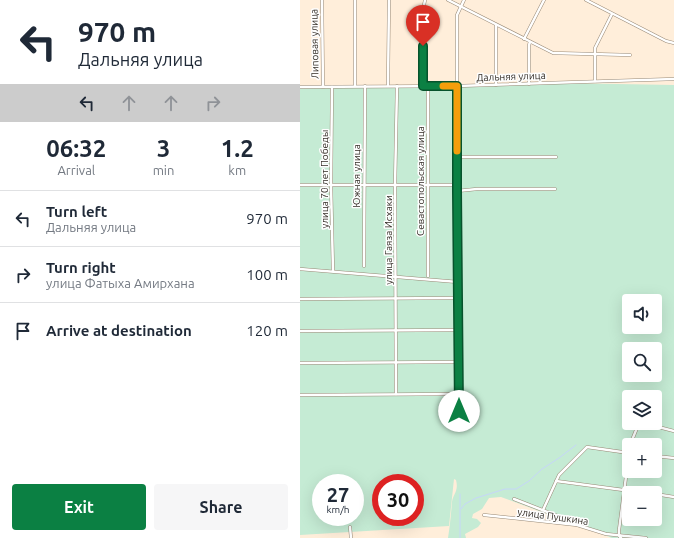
<!DOCTYPE html>
<html lang="en">
<head>
<meta charset="utf-8">
<style>
  body { margin:0; font-family:Ubuntu,sans-serif; background:#f6f6f7; color:#1f2937; height:100vh; display:flex; flex-direction:column; font-size:15px; white-space:nowrap }
  * { box-sizing:border-box; margin:0 }
  p { font-size:13px; color:#747a83 }
  .icon { flex:none; width:22px; height:22px; fill:none; stroke:currentColor; stroke-width:2; stroke-linecap:round; stroke-linejoin:round }
  .map { position:relative; flex:1; overflow:hidden }
  .drawer { display:flex; flex-direction:column; background:#fff; width:300px }
  .drawer>* { flex:none }
  .guide { background:#fff; color:#1f2937; overflow:hidden }
  .fabs { position:absolute; left:322px; top:294px; display:grid; gap:8px }
  .fabs a { display:grid; place-items:center; width:40px; height:40px; border-radius:4px; background:#fff; box-shadow:0 4px 16px #0002; font-size:20px }
  .speed { position:absolute; left:12px; top:474px; display:flex; gap:8px; font-size:20px; font-weight:700; text-align:center }
  .speed>* { display:grid; place-content:center; width:52px; height:52px; border-radius:50%; background:#fff; box-shadow:0 4px 16px #0002; line-height:1 }
  .speed small { font-size:10px; font-weight:400 }
  .speed .limit { border:6px solid #d22; background:#fff; color:#111 }
  .pin { position:absolute; display:grid; place-items:center; width:34px; height:34px; color:#fff; margin:-41px -17px; border-radius:50% 50% 50% 0; rotate:-45deg; box-shadow:0 0 4px #0007 }
  .pin .icon { rotate:45deg }
  .me { position:absolute; width:44px; margin:-22px; rotate:0deg; stroke-linejoin:round; filter:drop-shadow(0 0 3px #0008) }
  .turn { display:flex; align-items:center; gap:14px; height:84px; padding:0 12px; font-size:18px }
  .turn .icon { width:52px; height:52px; stroke-width:2.5 }
  .turn b { display:block; font-size:28px; line-height:34px }
  .lanes { display:flex; align-items:center; height:38px; padding:0 12px; background:#0003; justify-content:center; gap:20px; direction:ltr }
  .lanes .off { opacity:.35 }
  .eta { display:flex; justify-content:space-evenly; align-items:center; height:68px; text-align:center }
  .eta b { font-size:24px; font-weight:700; line-height:28px }
  .action { display:flex; gap:8px; margin-top:auto; padding:8px 12px }
  .action a { flex:1; height:46px; border-radius:4px; background:#0b8043; color:#fff; font-size:16px; font-weight:700; line-height:46px; text-align:center }
  .action a+a { background:#f6f6f7; color:#1f2937 }
  ul { padding:0; list-style:none }
  li { display:flex; align-items:center; gap:12px; height:56px; padding:0 12px; border-top:1px solid #e0e1e3 }
  li div { flex:1 }
  li b { display:block; font-size:15px }
  li em { font-style:normal }
  main { display:flex; flex:1; min-height:0 }
  .map>svg:first-child { display:block }
</style>
</head>
<body>
<main>
<section class="drawer">
<div class="guide">
<div class="turn"><svg class="icon" aria-label="left" viewBox="0 0 24 24"><path d="M17 20v-9H6M10 6l-5 5 5 5"/></svg><div><b>970 m</b>Дальняя улица</div></div>
<div class="lanes"><svg class="icon" aria-label="left" viewBox="0 0 24 24"><path d="M17 20v-9H6M10 6l-5 5 5 5"/></svg><svg class="icon off" aria-label="ahead" viewBox="0 0 24 24"><path d="M12 20V5M6 11l6-6 6 6"/></svg><svg class="icon off" aria-label="ahead" viewBox="0 0 24 24"><path d="M12 20V5M6 11l6-6 6 6"/></svg><svg class="icon off" aria-label="right" viewBox="0 0 24 24"><path d="M7 20v-9h11M14 6l5 5-5 5"/></svg></div>
</div>
<div class="eta">
<div><b>06:32</b><p>Arrival</p></div>
<div><b>3</b><p>min</p></div>
<div><b>1.2</b><p>km</p></div>
</div>
<ul>
<li><svg class="icon" aria-label="left" viewBox="0 0 24 24"><path d="M17 20v-9H6M10 6l-5 5 5 5"/></svg><div><b>Turn left</b><p>Дальняя улица</p></div><em>970 m</em></li>
<li><svg class="icon" aria-label="right" viewBox="0 0 24 24"><path d="M7 20v-9h11M14 6l5 5-5 5"/></svg><div><b>Turn right</b><p>улица Фатыха Амирхана</p></div><em>100 m</em></li>
<li><svg class="icon" aria-label="arrive" viewBox="0 0 24 24"><path d="M6 21V4h12l-3 4 3 4H6"/></svg><div><b>Arrive at destination</b></div><em>120 m</em></li>
</ul>
<div class="action"><a>Exit</a><a>Share</a></div>
</section>
<div class="map">
<svg width="374" height="538" viewBox="0 0 374 538">
  <rect width="100%" height="100%" fill="#ffeeda"/>
  <!-- green -->
  <path fill="#c5ebd4" fill-rule="evenodd" d="M260 83 374 85V538H312L201 497 189 498 182 509 173 514 172 518 177 519 181 523 178 527 165 534 166 538H148C150 526 151 514 152 502 153 494 159 491 156 480L154 479 149 526 0 535V87H133ZM329 301H355V327H329ZM329 349H355V375H329ZM329 397H355V423H329ZM329 445H355V471H329ZM21 483H55V517H21ZM81 483H115V517H81ZM329 493H355V519H329Z"/>
  <g fill="none" stroke-linecap="round" stroke-linejoin="round">
    <!-- stream -->
    <g stroke="#c5d6f9" stroke-width="1">
      <polyline points="161,509 165,504 176,498 205,489 216,489 229,481 242,469 259,458 276,445"/>
      <polyline points="160,538 160,494"/>
    </g>
    <defs>
      <g id="minor">
        <polyline points="22,0 23,87"/>
        <polyline points="55,0 55,85"/>
        <polyline points="148,0 253,53 330,55"/>
        <polyline points="286,0 366,41 374,43"/>
        <polyline points="224,39 244,0"/>
        <polyline points="295,81 295,48 312,14"/>
        <polyline points="229,84 229,45 230,42"/>
        <polyline points="88,85 89,0"/>
        <polyline points="196,85 196,25"/>
        <polyline points="123,86 124,5 125,0"/>
        <polyline points="128,86 128,276"/>
        <polyline points="0,87 157,86 374,79"/>
        <polyline points="32,87 31,185 33,271"/>
        <polyline points="157,157 256,157"/>
        <polyline points="0,185 157,185"/>
        <polyline points="157,191 177,189 255,189"/>
        <polyline points="64,266 65,86"/>
        <polyline points="0,269 158,282"/>
        <polyline points="0,299 159,298"/>
        <polyline points="0,331 159,330"/>
        <polyline points="0,363 159,362"/>
        <polyline points="96,394 95,186 97,86"/>
        <polyline points="0,395 159,394"/>
        <polyline points="159,411 157,191 157,15 164,0"/>
        <polyline points="343,423 374,431"/>
        <polyline points="330,445 339,423"/>
        <polyline points="355,456 374,458"/>
        <polyline points="256,481 346,493"/>
        <polyline points="355,494 374,497"/>
        <polyline points="214,499 268,520 277,525"/>
        <polyline points="243,510 259,475 287,447 329,453"/>
        <polyline points="184,515 277,525 306,534 346,538"/>
        <polyline points="50,527 51,538"/>
        <polyline points="319,535 319,530 329,454"/>
      </g>
      <polyline id="tertiary" points="319,535 321,538"/>
    </defs>
    <!-- minor casing -->
    <use href="#minor" stroke="#988976" stroke-width="3.5"/>
    <!-- tertiary casing -->
    <use href="#tertiary" stroke="#988976" stroke-width="4"/>
    <!-- minor -->
    <use href="#minor" stroke="#fff" stroke-width="2.5"/>
    <!-- tertiary -->
    <use href="#tertiary" stroke="#fff" stroke-width="3"/>
  </g>
  <g fill="none" stroke-linecap="round" stroke-linejoin="round">
    <defs>
      <polyline id="route" points="123,46 123,86 157,86 157,191 159,411"/>
    </defs>
    <!-- route casing -->
    <use href="#route" stroke="#07532c" stroke-width="10"/>
    <!-- route -->
    <use href="#route" stroke="#0b8043" stroke-width="7"/>
    <!-- slow -->
    <polyline stroke="#f59e0b" stroke-width="7" points="143,86 157,86 157,151"/>
  </g>
  <g text-anchor="middle" stroke-width="3" stroke-linejoin="round" paint-order="stroke">
    <!-- street labels -->
    <g font-size="10" fill="#332d26" stroke="#fefefe">
      <text transform="translate(14 44) rotate(-91)" y="4">Липовая улица</text>
      <text transform="translate(211 76) rotate(-2)" y="4">Дальняя улица</text>
      <text transform="translate(56 176) rotate(-90)" y="4">Южная улица</text>
      <text transform="translate(24 179) rotate(-90)" y="4">улица 70 лет Победы</text>
      <text transform="translate(120 181) rotate(-90)" y="4">Севастопольская улица</text>
      <text transform="translate(88 240) rotate(-90)" y="4">улица Гаяза Исхаки</text>
      <text transform="translate(253 516) rotate(8)" y="4">улица Пушкина</text>
    </g>
  </g>
</svg>
<div class="fabs">
<a><svg class="icon" aria-label="sound" viewBox="0 0 24 24"><path d="M4 9h4l5-4v14l-5-4H4zM17 9q2 3 0 6"/></svg></a>
<a><svg class="icon" aria-label="search" viewBox="0 0 24 24"><circle cx="10" cy="10" r="6"/><path d="M15 15l6 6"/></svg></a>
<a><svg class="icon" aria-label="layers" viewBox="0 0 24 24"><path d="M12 4l9 5-9 5-9-5zM3 14l9 5 9-5"/></svg></a>
<a>+</a>
<a>−</a>
</div>
<div class="speed"><div>27<small>km/h</small></div><div class="limit">30</div></div>
<div class="pin" style="left:123px;top:46px;background:#d93025"><svg class="icon" aria-label="arrive" viewBox="0 0 24 24"><path d="M6 21V4h12l-3 4 3 4H6"/></svg></div>
<svg class="me" style="left:159px;top:411px" viewBox="-20 -20 40 40"><circle r="19" fill="#fff"/><path d="M0-13L10 11 0 6-10 11z" fill="#0b8043"/></svg>
</div>
</main>
</body>
</html>
